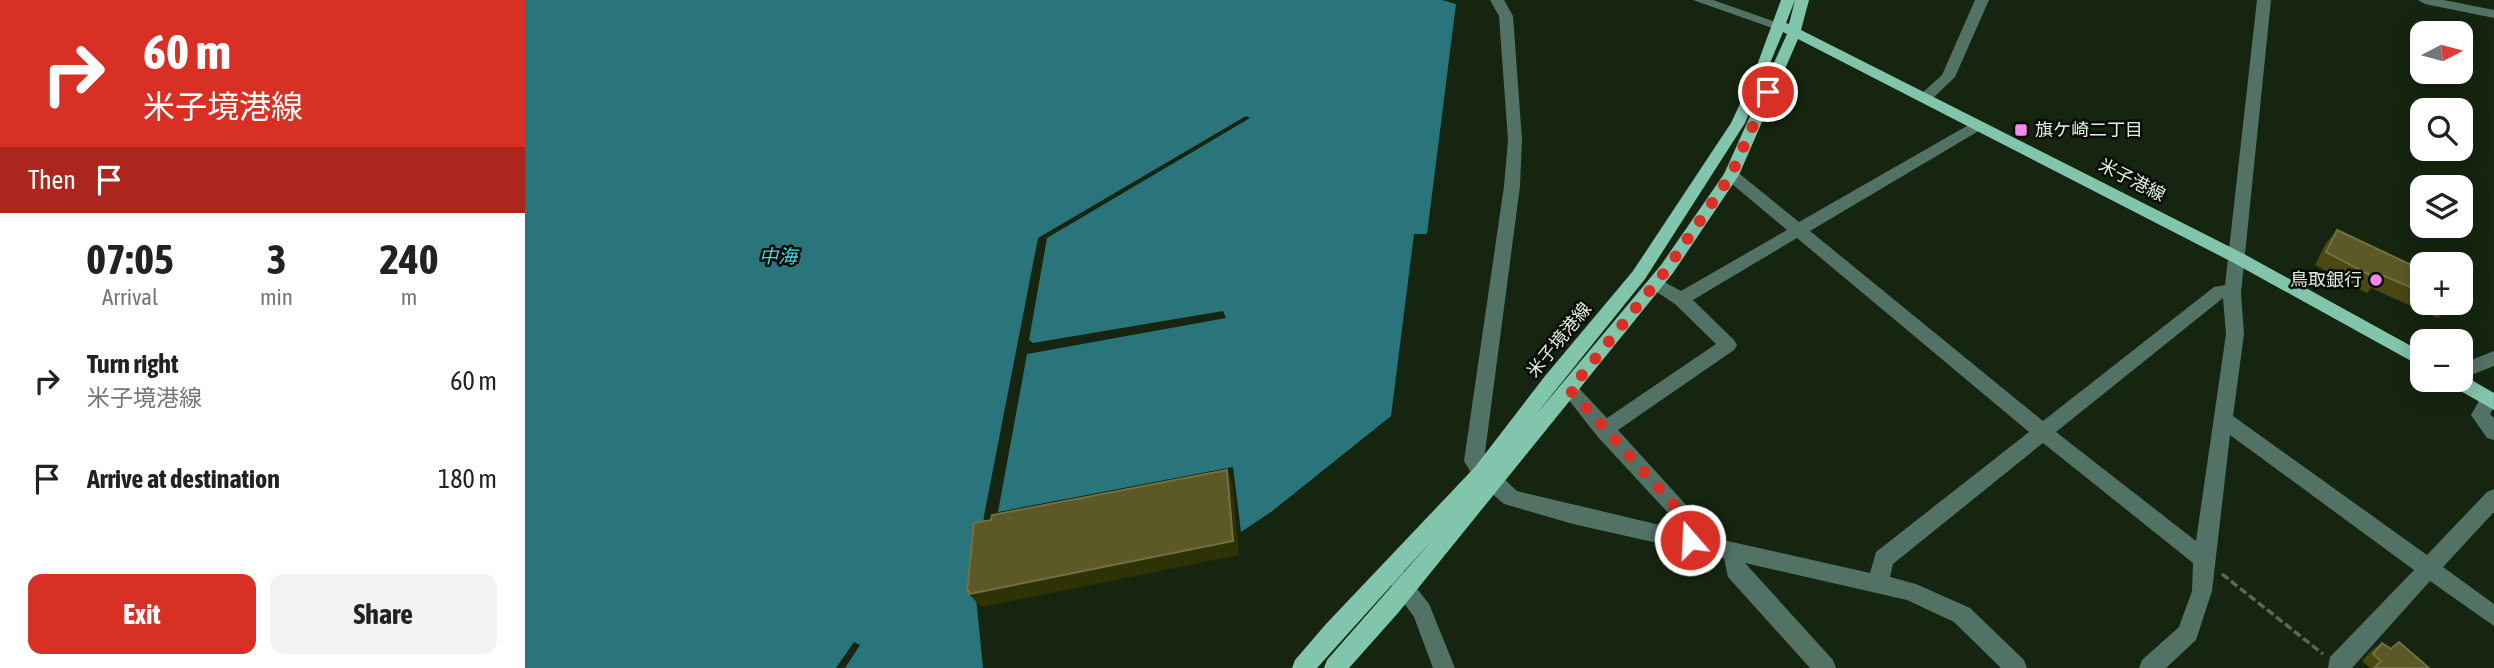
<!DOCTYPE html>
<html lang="en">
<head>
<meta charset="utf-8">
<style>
  body { margin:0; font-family:"Asap Condensed","Noto Sans JP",sans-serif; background:#f2f2f2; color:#222; height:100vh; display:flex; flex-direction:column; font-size:26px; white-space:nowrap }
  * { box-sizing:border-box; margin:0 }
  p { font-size:23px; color:#767676 }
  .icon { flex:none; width:38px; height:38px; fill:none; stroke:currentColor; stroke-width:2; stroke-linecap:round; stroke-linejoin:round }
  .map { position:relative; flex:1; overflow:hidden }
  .panel { display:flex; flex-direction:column; background:#fff; width:525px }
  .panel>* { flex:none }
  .guide { background:#d93025; color:#fff; overflow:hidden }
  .needle { width:46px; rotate:84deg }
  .tools { position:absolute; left:1885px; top:21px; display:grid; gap:14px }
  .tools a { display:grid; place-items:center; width:63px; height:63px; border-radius:14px; background:#fff; box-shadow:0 4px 18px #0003; font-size:35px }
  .pin { position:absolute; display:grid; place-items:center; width:60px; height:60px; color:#fff; margin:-30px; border:4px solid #fff; border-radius:50%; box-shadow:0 2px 7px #0007 }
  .me { position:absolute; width:77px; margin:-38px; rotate:341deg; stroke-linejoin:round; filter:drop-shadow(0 0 5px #0008) }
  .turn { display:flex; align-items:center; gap:24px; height:147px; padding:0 28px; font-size:32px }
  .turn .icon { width:91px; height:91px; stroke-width:2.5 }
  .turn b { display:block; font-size:49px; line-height:60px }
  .then { display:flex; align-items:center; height:66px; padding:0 28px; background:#0003; gap:14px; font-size:26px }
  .eta { display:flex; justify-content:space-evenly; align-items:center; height:119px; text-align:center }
  .eta b { font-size:42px; font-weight:700; line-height:49px }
  .button { display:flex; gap:14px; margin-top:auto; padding:14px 28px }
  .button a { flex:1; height:80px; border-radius:14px; background:#d93025; color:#fff; font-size:28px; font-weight:700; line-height:80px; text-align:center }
  .button a+a { background:#f2f2f2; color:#222 }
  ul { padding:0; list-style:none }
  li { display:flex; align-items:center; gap:21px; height:98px; padding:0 28px }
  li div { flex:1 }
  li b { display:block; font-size:26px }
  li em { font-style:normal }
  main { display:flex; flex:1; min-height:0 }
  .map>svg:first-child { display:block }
</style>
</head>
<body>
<main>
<section class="panel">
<div class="guide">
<div class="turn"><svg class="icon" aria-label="right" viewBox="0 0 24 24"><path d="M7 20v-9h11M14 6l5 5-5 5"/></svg><div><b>60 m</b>米子境港線</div></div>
<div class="then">Then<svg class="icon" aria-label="arrive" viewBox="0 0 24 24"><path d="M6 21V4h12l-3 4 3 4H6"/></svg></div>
</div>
<div class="eta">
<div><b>07:05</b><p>Arrival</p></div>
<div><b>3</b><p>min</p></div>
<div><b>240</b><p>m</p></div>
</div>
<ul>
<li><svg class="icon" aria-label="right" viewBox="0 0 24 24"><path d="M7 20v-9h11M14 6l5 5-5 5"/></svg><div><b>Turn right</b><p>米子境港線</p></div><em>60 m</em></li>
<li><svg class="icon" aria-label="arrive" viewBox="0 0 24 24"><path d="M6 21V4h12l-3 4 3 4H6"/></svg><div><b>Arrive at destination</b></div><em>180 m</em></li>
</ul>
<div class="button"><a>Exit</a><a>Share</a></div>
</section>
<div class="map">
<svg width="1969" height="668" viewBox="0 0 1969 668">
  <rect width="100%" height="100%" fill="#15250f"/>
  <!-- water -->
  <polygon fill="#2a747b" points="0,0 917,0 931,4 902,234 889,234 866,416 746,512 716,532 708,467 473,512 502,354 701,318 698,311 508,343 504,340 522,238 725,118 721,116 513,238 459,516 451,597 458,668 320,668 335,645 329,642 311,668 0,668"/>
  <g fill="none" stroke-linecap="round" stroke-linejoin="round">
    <!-- path -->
    <polyline stroke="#5a6855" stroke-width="3.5" stroke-dasharray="8 3.5" stroke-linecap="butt" points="1697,574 1798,654"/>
    <!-- minor -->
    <g fill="#527266" fill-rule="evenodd">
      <path d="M965 0H979L988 16 997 140 995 186 959 460 992 491 1156 530 1157 528 1072 436 1036 390 1039 385 1045 383 1051 385 1082 418 1191 344 1150 304 1124 287 1122 283 1130 277 1156 291 1262 230 1201 179 1198 175 1201 171H1211L1274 222 1447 123H1457L1459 126 1457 129 1285 231 1518 421 1689 287 1700 285 1732 0H1746L1716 293 1719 334 1708 416 1902 555 1962 492 1969 489V512L1918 567 1969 604V626L1905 581 1827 668H1803L1805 657 1889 570 1705 435 1687 591 1671 640 1641 668H1614L1617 660 1654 627 1667 591 1668 563 1518 443 1368 564 1365 577 1391 584 1445 608 1499 660 1502 668H1476L1429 622 1382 600 1220 563 1308 660 1311 668H1285L1203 577 1199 558 1048 524 979 504 950 479 939 461 979 186 983 140 974 16ZM1272 238 1504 432 1351 552 1345 573 1176 535 1177 525 1174 519 1093 430 1209 350 1212 345 1209 340 1168 300ZM1698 298 1701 334 1671 541 1531 432Z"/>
      <polygon points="1168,0 1188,0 1262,26 1260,29 1250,29"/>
      <polygon points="1450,0 1464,0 1430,77 1405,101 1395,101 1393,98 1395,95 1417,75"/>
      <polygon points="1893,0 1919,0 1969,10 1969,18 1900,4"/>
      <polygon points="1969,351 1969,366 1936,379 1936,364"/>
      <polygon points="1964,392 1969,393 1969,407 1965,414 1969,418 1969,440 1962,438 1946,415 1958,394"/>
      <polygon points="866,562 873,564 904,604 930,668 908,668 889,617 856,571 859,564"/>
    </g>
    <!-- major -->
    <g fill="#82c5ad" fill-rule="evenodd">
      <path d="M1256 0H1270L1261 23 1264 24 1270 0H1284L1276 30 1719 254 1897 352V367L1707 262 1273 39 1214 175 1148 273 873 613 824 668H799L802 660 909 538 792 668H767L770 660 801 624 950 467 1020 376 1108 271 1206 123 1228 76ZM1258 32 1262 34 1199 174 1136 265 1009 417 1120 279 1220 123Z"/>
      <polygon points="1936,374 1969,393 1969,410 1925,385 1922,380 1936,380"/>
    </g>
  </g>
  <!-- wall -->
  <g fill="#4b4811">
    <polygon points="1812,230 1897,270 1897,303 1928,303 1927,306 1913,318 1846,288 1842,293 1790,265 1801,243"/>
    <polygon points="1874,642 1904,668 1845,668 1837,661 1847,650 1857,643 1865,648"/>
  </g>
  <!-- shaded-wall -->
  <polygon fill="#2f3207" points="702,470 708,485 714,555 456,607 444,594"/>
  <!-- building -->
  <g fill="#5c5927" stroke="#717144" stroke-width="2">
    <polygon points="1812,230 1897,270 1897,292 1857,275 1854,280 1801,252"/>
    <polygon points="702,470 708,541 444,594 444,591 442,591 449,523 466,520 467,515"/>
    <polygon points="1874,642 1904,668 1849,668 1856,661 1848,654 1857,643 1866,649"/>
  </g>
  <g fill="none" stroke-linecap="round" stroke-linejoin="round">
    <!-- route -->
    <polyline stroke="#d93025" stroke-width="12" stroke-dasharray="0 21.6" points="1165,540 1167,525 1045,390 1142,269 1185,206 1206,175 1243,92"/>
  </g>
  <!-- markers -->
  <g fill="#f788ec" stroke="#060c04" stroke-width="2.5">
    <rect x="1489" y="123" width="14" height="14" rx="3.5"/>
    <circle cx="1851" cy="280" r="7"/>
  </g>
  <g text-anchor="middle" stroke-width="5" stroke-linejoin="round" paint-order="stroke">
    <!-- poi labels -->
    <g font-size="18" fill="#e3eedf" stroke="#060c04" text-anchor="start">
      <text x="1510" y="136">旗ケ崎二丁目</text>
      <text x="1837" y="286" text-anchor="end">鳥取銀行</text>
    </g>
    <!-- street labels -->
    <g font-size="18" fill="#e3eedf" stroke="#060c04">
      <text transform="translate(1607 180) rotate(27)" y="6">米子港線</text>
      <text transform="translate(1034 340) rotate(-51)" y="6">米子境港線</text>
    </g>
    <!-- water labels -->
    <g font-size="19" font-style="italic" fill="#48d7e4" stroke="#060c04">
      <text x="253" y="263">中海</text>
    </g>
  </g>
</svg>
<div class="tools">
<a><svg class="needle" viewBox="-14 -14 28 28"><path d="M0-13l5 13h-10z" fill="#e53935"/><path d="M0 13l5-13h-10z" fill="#767676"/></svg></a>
<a><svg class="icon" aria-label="search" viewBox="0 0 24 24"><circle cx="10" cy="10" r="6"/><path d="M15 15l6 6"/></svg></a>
<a><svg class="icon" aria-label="layers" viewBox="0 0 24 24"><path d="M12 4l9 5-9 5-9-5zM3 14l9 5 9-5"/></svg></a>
<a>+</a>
<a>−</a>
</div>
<div class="pin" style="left:1243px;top:92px;background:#d93025"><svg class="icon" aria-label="arrive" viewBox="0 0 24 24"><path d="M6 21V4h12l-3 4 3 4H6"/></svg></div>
<svg class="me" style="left:1165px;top:540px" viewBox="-20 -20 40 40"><circle r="17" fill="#d93025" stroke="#fff" stroke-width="3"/><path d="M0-11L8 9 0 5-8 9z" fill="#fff"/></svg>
</div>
</main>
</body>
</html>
